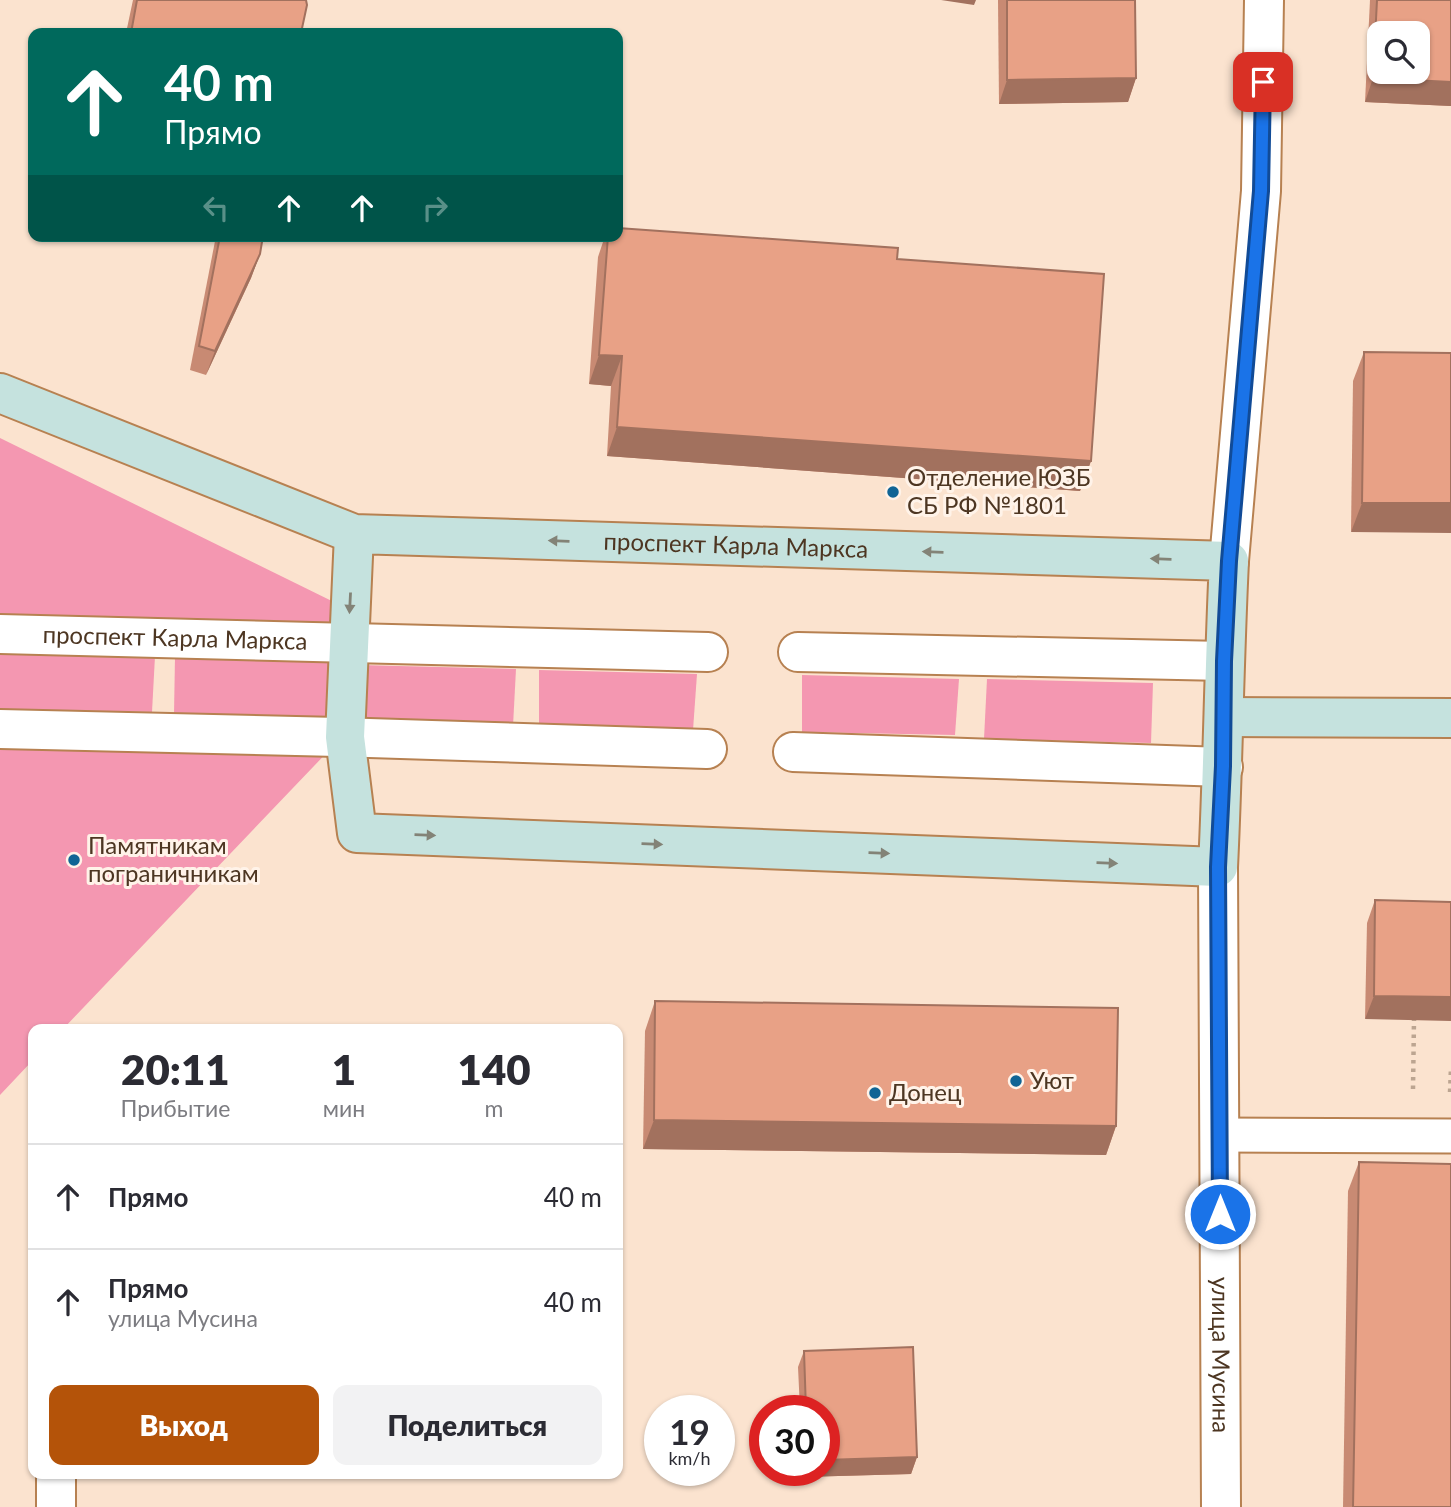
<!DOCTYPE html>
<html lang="ru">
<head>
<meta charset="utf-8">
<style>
  body { margin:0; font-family:Lato,sans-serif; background:#f2f2f3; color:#2b2b33; height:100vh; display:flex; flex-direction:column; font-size:26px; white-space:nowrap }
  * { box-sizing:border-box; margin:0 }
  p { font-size:23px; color:#7c7c81 }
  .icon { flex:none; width:38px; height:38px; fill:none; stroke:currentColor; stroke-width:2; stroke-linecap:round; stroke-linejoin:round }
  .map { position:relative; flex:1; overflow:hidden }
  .sheet { position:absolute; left:28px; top:1024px; width:595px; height:455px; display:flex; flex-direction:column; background:#fff; border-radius:14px; box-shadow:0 2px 5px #0004 }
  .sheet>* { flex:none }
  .guide { position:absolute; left:28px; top:28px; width:595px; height:214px; border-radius:14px; box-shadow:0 2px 5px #0004; background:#00695c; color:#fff; overflow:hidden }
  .controls { position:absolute; left:1367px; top:21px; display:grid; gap:14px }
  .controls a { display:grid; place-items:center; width:63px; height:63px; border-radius:14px; background:#fff; box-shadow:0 2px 5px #0004; font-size:35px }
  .speed { position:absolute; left:644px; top:1395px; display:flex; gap:14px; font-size:35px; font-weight:700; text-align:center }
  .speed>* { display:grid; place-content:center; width:91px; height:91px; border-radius:50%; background:#fff; box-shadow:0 2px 5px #0004; line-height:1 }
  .speed small { font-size:18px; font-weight:400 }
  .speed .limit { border:10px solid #d22; background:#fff; color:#111 }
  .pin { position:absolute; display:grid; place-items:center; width:60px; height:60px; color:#fff; margin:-30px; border-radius:14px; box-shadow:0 4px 10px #0006 }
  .me { position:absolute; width:77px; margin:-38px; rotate:0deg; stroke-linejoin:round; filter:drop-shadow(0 0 5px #0008) }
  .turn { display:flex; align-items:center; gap:24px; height:147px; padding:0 21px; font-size:32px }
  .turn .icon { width:91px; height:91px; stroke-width:2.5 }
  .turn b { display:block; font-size:49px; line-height:60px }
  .lanes { display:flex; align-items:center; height:66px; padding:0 21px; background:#0003; justify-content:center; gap:35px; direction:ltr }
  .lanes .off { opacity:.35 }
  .eta { display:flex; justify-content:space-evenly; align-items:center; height:119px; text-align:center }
  .eta b { font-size:42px; font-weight:800; line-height:49px }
  .primary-button { display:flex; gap:14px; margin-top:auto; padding:14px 21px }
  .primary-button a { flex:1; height:80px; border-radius:14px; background:#b45309; color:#fff; font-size:28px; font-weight:800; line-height:80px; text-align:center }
  .primary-button a+a { background:#f2f2f3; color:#2b2b33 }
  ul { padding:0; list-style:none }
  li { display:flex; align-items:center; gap:21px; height:105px; padding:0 21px; border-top:2px solid #e1e1e2 }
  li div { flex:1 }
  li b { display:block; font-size:26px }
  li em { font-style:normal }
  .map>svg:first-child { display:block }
</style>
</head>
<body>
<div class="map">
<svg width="1451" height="1507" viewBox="0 0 1451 1507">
  <rect width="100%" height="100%" fill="#fbe3cf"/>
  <!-- green -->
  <g fill="#f497b1">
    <polygon points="0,438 344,607 341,636 0,626"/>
    <polygon points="0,652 155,656 152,712 0,709"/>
    <polygon points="175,657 332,661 329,718 174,714"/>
    <polygon points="358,665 516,669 513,726 358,722"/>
    <polygon points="539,670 697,674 693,730 539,727"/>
    <polygon points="802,675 959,679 955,735 802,732"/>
    <polygon points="987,679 1153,683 1151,743 984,739"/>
    <polygon points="0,739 335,744 63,1029 33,1029 33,1060 0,1095"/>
  </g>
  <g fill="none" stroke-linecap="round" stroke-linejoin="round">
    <defs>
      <polyline id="lane" points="1219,1135 1451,1136"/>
      <g id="street">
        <polyline points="1229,561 1261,191 1264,0"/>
        <path id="s1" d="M0 634 708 652"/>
        <polyline points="798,652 1224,661"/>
        <polyline points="0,729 338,737 707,749"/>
        <polyline points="793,752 1223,767"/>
        <path id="s2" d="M1218 867 1221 1507"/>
        <polyline points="56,1507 56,1474"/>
      </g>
      <g id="secondary">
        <path id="s3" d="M0 393 354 534 1229 561C1224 663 1223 765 1218 867L357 833 345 737 354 534"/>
        <polyline points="1224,717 1451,718"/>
      </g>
    </defs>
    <!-- lane casing -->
    <use href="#lane" stroke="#b78151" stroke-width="37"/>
    <!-- street casing -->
    <use href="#street" stroke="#b78151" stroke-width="42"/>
    <!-- secondary casing -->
    <use href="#secondary" stroke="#b78151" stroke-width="42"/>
    <!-- path -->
    <g stroke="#bca591" stroke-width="4.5" stroke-dasharray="3.5 5" stroke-linecap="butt">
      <polyline points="1413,1089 1414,1020"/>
      <polyline points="1450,1092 1451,1068"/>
    </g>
    <!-- lane -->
    <use href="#lane" stroke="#fff" stroke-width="33"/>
    <!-- street -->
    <use href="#street" stroke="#fff" stroke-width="38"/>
    <!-- secondary -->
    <use href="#secondary" stroke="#c5e2de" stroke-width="38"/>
  </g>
  <!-- wall -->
  <g fill="#c88a73">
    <polygon points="133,0 306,0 301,33 126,33"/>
    <polygon points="998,0 1135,0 1136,78 1128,102 999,104"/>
    <polygon points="1370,0 1451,0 1451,106 1365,102"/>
    <polygon points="216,236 263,236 260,254 251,278 206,375 190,370"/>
    <polygon points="605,236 618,236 897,259 1091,461 1080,491 607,456 611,386 589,384 598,257"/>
    <polygon points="1364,352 1451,353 1351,532 1353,381"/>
    <polygon points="1375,900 1451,902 1365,1019 1367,923"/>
    <polygon points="655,1001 1116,1126 1106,1155 643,1149 645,1031"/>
    <polygon points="1359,1162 1451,1507 1343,1507 1348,1191"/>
    <polygon points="804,1351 917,1457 911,1474 802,1477 802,1470 824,1470 824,1410 800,1410 798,1367"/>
  </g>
  <!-- shaded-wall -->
  <g fill="#a2715e">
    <polygon points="941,0 976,0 974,5"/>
    <polygon points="1136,78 1128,102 999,104 1007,80"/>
    <polygon points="1373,78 1451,82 1451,106 1365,102"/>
    <polygon points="260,254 251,278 206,375 215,351"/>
    <polygon points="599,355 622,356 611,386 589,384"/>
    <polygon points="617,427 1091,461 1080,491 607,456"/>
    <polygon points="1362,503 1451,503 1451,533 1351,532"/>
    <polygon points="1374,996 1451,997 1451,1021 1365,1019"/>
    <polygon points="654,1120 1116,1126 1106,1155 643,1149"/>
    <polygon points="917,1457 911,1474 802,1477 805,1470 824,1470 824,1460"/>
  </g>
  <!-- building -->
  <g fill="#e8a186" stroke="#a2715e" stroke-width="2" fill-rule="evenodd">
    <polygon points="137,0 306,0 307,5 301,33 131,33"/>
    <polygon points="1007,0 1135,0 1136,78 1007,80"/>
    <path d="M1377 0H1451V82L1373 78ZM1379 33H1418V72H1379Z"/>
    <polygon points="618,228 898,248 897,259 1104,274 1091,461 617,427 622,356 599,355 608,236 618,236"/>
    <polygon points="220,236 263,236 260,254 215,351 199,346"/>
    <polygon points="1364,352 1451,353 1451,503 1362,503"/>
    <polygon points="1375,900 1451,902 1451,997 1374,996"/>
    <polygon points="655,1001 1118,1008 1116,1126 654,1120"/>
    <polygon points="1359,1162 1451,1164 1451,1507 1353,1507"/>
    <polygon points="913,1347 917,1457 824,1460 824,1410 806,1410 804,1351"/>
  </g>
  <!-- one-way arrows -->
  <defs><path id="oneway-solid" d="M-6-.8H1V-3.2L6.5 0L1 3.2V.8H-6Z" transform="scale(1.75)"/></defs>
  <g fill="#838377">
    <use href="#oneway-solid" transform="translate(559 541) rotate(-178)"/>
    <use href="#oneway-solid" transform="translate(933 552) rotate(-178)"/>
    <use href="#oneway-solid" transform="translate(1161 559) rotate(-178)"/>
    <use href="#oneway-solid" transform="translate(350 603) rotate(93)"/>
    <use href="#oneway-solid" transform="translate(425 835) rotate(2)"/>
    <use href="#oneway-solid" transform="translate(652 844) rotate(2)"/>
    <use href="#oneway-solid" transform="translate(879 853) rotate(2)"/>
    <use href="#oneway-solid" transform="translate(1107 863) rotate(2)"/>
  </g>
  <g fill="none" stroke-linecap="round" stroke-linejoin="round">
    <defs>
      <polyline id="route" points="1220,1214 1218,867 1223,766 1224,661 1229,561 1261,191 1263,82"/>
    </defs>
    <!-- route casing -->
    <use href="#route" stroke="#114b97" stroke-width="18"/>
    <!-- route -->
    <use href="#route" stroke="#1a73e8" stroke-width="12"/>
  </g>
  <!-- markers -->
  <g fill="#106495" stroke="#fff3e9" stroke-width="2.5">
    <circle cx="893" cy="492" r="7"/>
    <circle cx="74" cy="860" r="7"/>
    <circle cx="1016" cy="1081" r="7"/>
    <circle cx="875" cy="1093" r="7"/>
  </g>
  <g text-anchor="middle" stroke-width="6" stroke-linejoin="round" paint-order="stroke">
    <!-- poi labels -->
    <g font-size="24" fill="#4d3622" stroke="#fff3e9" text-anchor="start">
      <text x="907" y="486">Отделение ЮЗБ<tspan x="907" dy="28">СБ РФ №1801</tspan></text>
      <text x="88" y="854">Памятникам<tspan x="88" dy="28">пограничникам</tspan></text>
      <text x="1030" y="1089">Уют</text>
      <text x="889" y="1101">Донец</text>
    </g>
    <!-- street labels -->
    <g font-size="24" fill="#4d3622" stroke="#fff3e9">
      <text dy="8" stroke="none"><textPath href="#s3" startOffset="763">проспект Карла Маркса</textPath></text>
      <text dy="8" stroke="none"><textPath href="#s1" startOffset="175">проспект Карла Маркса</textPath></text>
      <text dy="8" stroke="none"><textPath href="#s2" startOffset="488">улица Мусина</textPath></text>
    </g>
  </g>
</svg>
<div class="controls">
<a><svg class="icon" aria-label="search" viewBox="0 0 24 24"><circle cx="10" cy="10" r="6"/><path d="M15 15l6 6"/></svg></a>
</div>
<div class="speed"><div>19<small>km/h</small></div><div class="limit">30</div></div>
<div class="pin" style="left:1263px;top:82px;background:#d93025"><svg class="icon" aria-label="arrive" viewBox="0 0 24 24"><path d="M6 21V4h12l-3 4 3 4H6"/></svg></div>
<svg class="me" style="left:1220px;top:1214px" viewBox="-20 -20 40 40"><circle r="17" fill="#1a73e8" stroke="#fff" stroke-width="3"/><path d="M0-11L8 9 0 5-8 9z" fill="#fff"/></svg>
<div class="guide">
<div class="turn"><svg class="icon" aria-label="ahead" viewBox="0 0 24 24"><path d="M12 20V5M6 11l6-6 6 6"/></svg><div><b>40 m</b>Прямо</div></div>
<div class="lanes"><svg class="icon off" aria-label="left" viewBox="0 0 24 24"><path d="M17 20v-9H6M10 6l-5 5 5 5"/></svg><svg class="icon" aria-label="ahead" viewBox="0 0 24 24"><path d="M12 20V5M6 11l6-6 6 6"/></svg><svg class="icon" aria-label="ahead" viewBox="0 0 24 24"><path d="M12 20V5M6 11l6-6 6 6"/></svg><svg class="icon off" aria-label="right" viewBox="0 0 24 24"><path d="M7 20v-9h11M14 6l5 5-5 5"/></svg></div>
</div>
<section class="sheet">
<div class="eta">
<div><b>20:11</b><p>Прибытие</p></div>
<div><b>1</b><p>мин</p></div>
<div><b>140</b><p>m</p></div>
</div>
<ul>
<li><svg class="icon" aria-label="ahead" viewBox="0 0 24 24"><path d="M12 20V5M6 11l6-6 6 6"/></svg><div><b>Прямо</b></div><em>40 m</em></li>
<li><svg class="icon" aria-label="ahead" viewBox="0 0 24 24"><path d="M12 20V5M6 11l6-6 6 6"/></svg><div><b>Прямо</b><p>улица Мусина</p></div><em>40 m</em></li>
</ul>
<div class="primary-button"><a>Выход</a><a>Поделиться</a></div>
</section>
</div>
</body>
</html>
